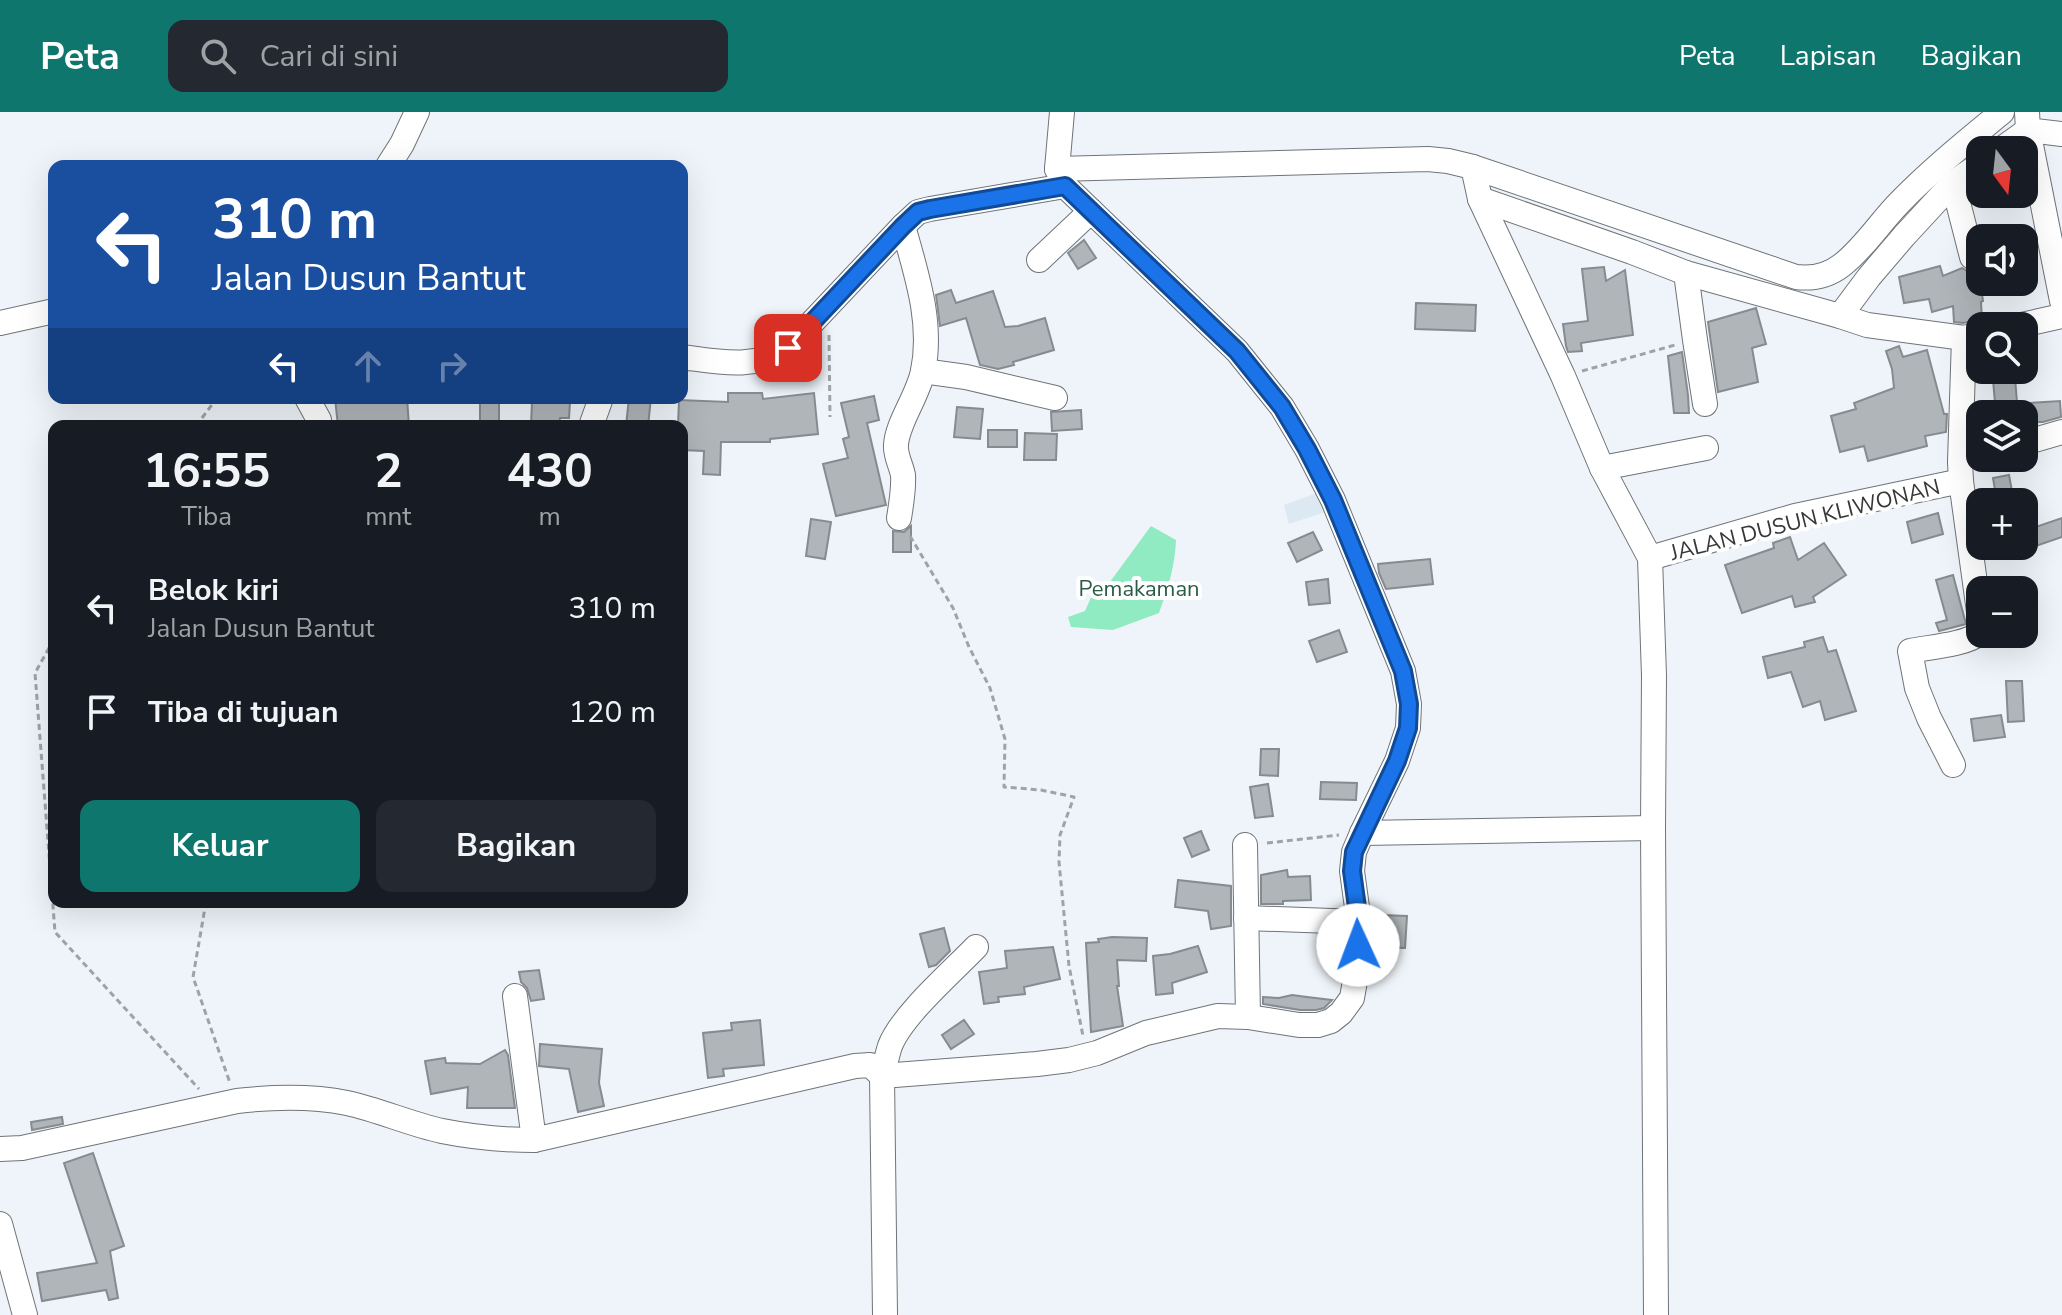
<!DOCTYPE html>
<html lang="id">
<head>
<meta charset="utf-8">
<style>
  body { margin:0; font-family:"Nunito Sans",sans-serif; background:#242831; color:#f1f3f6; height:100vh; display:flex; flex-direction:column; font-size:30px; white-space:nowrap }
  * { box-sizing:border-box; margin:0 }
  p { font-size:26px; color:#9ea1a6 }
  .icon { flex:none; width:44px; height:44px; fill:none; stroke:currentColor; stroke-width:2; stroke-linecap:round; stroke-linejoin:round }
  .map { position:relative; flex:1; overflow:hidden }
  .panel { position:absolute; left:48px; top:308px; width:640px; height:488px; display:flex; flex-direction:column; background:#171b24; border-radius:16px; box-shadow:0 8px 32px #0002 }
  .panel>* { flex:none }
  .top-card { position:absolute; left:48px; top:48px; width:640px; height:244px; border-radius:16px; box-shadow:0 8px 32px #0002; background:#1a4fa0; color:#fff; overflow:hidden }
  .needle { width:52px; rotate:165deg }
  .controls { position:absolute; left:1966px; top:24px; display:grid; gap:16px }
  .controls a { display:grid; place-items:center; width:72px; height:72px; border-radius:16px; background:#171b24; box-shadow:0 8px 32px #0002; font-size:40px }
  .pin { position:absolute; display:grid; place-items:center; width:68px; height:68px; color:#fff; margin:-34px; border-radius:16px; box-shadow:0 4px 12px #0006 }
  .me { position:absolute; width:88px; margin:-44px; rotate:358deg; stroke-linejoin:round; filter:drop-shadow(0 0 6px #0008) }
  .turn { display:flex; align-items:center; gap:28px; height:168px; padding:0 32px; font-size:36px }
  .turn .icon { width:104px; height:104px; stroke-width:2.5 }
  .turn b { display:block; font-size:56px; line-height:68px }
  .lanes { display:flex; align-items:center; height:76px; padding:0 32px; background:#0003; justify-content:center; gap:40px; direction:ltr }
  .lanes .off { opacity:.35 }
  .eta { display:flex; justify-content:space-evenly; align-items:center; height:136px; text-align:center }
  .eta b { font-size:48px; font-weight:700; line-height:56px }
  .primary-button { display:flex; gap:16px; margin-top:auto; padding:16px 32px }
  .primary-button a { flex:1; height:92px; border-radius:16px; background:#0f766e; color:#fff; font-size:32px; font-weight:700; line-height:92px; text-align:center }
  .primary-button a+a { background:#242831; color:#f1f3f6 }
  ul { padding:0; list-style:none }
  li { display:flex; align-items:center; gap:24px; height:104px; padding:0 32px }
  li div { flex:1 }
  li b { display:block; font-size:30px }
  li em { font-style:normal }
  header { display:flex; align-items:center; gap:48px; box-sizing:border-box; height:112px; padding:0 40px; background:#0f766e; color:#fff }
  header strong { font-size:38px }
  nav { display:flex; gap:44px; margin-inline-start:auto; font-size:28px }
  .search { width:560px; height:72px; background:#242831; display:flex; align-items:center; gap:20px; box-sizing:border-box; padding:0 28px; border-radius:16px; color:#9ea1a6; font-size:30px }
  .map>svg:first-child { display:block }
</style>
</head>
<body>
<header>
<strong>Peta</strong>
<div class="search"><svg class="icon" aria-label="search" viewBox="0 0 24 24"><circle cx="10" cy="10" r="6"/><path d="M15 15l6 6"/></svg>Cari di sini</div>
<nav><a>Peta</a><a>Lapisan</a><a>Bagikan</a></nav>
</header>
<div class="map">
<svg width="2062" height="1203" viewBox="0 0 2062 1203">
  <rect width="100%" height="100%" fill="#eef4f9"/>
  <!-- built -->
  <polygon fill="#dce8f2" points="1320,380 1328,399 1289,412 1284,393"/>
  <!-- green -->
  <path fill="#90eac2" d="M1151 414 1176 428C1175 454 1168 476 1159 501L1113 518 1071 515 1068 505 1085 499 1093 481 1104 478Z"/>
  <!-- building -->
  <g fill="#afb5b9" stroke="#868b90" stroke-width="2">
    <polygon points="1084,128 1096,146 1078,157 1068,141"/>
    <polygon points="1940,154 1943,164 1962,156 1969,160 1976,159 1985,182 1982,182 1983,189 1981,190 1982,207 1963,211 1954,210 1953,194 1932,200 1929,187 1904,191 1899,165"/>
    <polygon points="1604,155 1606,169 1625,158 1633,223 1581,231 1582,239 1568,240 1566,234 1563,212 1588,209 1582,157"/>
    <polygon points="951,178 956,191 993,179 1005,215 1018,214 1045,206 1054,238 1013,250 1014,253 998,257 980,253 966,206 940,214 936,183"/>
    <polygon points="1416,191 1476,193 1475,219 1415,217"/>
    <polygon points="1756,196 1766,232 1752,236 1758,270 1718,280 1708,210"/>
    <polygon points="1899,234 1903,245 1927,238 1944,302 1947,302 1946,320 1925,324 1927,334 1868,349 1864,334 1840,340 1831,304 1856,297 1854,291 1894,276 1892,257 1886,239"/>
    <polygon points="1682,240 1688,283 1689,301 1674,301 1668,244"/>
    <polygon points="2015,266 2018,302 1996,302 1993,268"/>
    <polygon points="728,281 762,281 763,287 814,281 818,322 770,327 770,330 721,330 720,363 703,362 704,339 682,338 682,314 678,314 679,288 728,290"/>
    <polygon points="874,284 879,308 867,311 886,393 836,404 823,352 848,346 843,327 849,325 841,291"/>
    <polygon points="335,286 407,286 409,314 338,314"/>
    <rect x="480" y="286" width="19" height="28"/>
    <polygon points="629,286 651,286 648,314 626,314"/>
    <polygon points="532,289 570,290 569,306 560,306 559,314 531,314"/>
    <polygon points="2060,289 2061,305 2043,310 2031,310 2030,291"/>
    <polygon points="957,295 983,297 980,327 954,325"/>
    <polygon points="1081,298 1082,317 1052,319 1051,300"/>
    <rect x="988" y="318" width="29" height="17"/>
    <polygon points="1025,321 1057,322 1056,348 1024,348"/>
    <polygon points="2009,363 2014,390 1997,390 1993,366"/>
    <polygon points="1938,401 1943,422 1912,431 1907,410"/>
    <polygon points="2062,406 2062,425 2024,438 2024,419"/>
    <polygon points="811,407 831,410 825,447 806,444"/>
    <polygon points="911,414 911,440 893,440 893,419 904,420"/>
    <polygon points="1313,420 1322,438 1297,450 1288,431"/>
    <polygon points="1790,425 1798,448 1824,431 1846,463 1813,485 1815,490 1795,495 1792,484 1742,501 1725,453 1774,436 1773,431"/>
    <polygon points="1430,447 1433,472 1386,477 1379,461 1378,452"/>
    <polygon points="1953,463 1966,512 1939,519 1936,511 1947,508 1936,468"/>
    <polygon points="1328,467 1330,491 1309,493 1306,470"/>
    <polygon points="1339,518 1347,540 1317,550 1309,529"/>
    <polygon points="1823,525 1828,540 1836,538 1856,599 1825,608 1820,589 1803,595 1791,560 1768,566 1763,545 1805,535 1804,530"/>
    <polygon points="2006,569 2022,569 2024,609 2008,610"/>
    <polygon points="2001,603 2005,625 1974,629 1971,607"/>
    <polygon points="1261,637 1279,637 1278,664 1260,663"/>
    <polygon points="1321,670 1357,671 1356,688 1320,687"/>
    <polygon points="1268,672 1273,704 1255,706 1250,675"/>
    <polygon points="1201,719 1209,738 1192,745 1184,726"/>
    <polygon points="1287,758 1288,765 1310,764 1311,788 1283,789 1283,792 1261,792 1261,763"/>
    <polygon points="1178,768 1231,774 1231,814 1211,817 1208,799 1175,795"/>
    <polygon points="1381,803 1407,804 1405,836 1380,835"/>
    <polygon points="944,816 950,839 936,853 929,855 920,822"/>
    <polygon points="1112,825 1147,826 1146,849 1117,848 1119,874 1117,874 1123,914 1091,920 1086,831 1099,830 1098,827"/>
    <polygon points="1198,834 1207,860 1172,871 1173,881 1156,883 1153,844 1170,842"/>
    <polygon points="1053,835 1060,867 1024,875 1025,882 998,885 999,890 984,892 979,860 1007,856 1005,839"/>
    <polygon points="539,858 544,887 531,889 527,876 521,870 519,860"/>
    <polygon points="1292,883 1307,885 1332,888 1324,896 1316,898 1300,898 1263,892 1263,885 1279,886"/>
    <polygon points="760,908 764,953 723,957 724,964 708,966 703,921 732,918 731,911"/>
    <polygon points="964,908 974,922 951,937 942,923"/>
    <polygon points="540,932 602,937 599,971 604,994 578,1000 569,957 539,954"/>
    <polygon points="505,938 508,943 515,996 467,996 468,975 431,982 425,949 445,946 446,951 480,952"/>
    <polygon points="62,1005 63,1012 32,1018 31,1010"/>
    <polygon points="93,1041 124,1134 110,1139 118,1186 109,1188 106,1178 42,1189 37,1161 97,1151 64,1051"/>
  </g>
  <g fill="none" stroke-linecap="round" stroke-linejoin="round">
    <defs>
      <g id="minor">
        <polyline points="1062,0 1057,57 1065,74 1237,239 1282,295 1307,337 1333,388 1403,559 1409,592 1408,616 1397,649 1362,721 1653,716"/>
        <polyline points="2027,0 2028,18 2062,22"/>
        <polyline points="2000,38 2028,18 2062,189"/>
        <polyline points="388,54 402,32 417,0"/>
        <polyline points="1473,55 1480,87 1563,264 1602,356 1650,446 1654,564 1653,716 1656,1203"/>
        <path d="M1057 57 1428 47 1448 49 1473 55 1796 165C1812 167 1828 164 1842 153 1864 136 1881 109 1900 90 1932 57 1967 29 2002 0"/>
        <polyline points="1953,71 1972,145"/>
        <polyline points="1480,87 1632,140 1686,161 1840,204 1869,165 1904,124 1953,71 1980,52"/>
        <polyline points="1039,148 1091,99"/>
        <polyline points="1686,161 1695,228 1705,292"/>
        <polyline points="1840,204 1867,213 1964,226"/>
        <polyline points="0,211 54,199"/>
        <polyline points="2017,214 2062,204"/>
        <polyline points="1980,222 1964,226 1960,350 1961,369 1980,507"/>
        <path d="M682 245C720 250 753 258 788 236L903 114 918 100 930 97 1065 74"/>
        <polyline points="923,259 966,265 1055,286"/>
        <polyline points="307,286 319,308"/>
        <polyline points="591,314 601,286"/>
        <polyline points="2024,331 2062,320"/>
        <polyline points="1602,356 1706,336"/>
        <path d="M899 406C901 393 904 377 903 363 901 353 895 343 896 333 897 311 918 284 923 259 933 210 916 161 903 114"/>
        <polyline points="1650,446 1795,404 1961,369"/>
        <path d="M1953 653 1929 606 1917 576 1910 539C1930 535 1965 533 1980 521"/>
        <polyline points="1245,733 1248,905"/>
        <polyline points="1246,806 1359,810"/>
        <polyline points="515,884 534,1028"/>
        <polyline points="882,964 1037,952 1069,948 1097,941 1146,921 1218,904 1248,905 1299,913 1318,913 1331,909 1341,901 1352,886 1357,857 1359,810 1352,759 1354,740 1362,721"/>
        <path d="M0 1037 22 1036 237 989C272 985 312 984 347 991 379 998 410 1012 442 1019 472 1025 503 1028 534 1028L855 954 870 953 882 964"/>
        <polyline points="0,1112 25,1203"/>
        <path d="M885 1203 882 964C885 954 887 943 890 934 902 903 952 860 976 835"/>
      </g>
    </defs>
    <!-- minor casing -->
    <use href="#minor" stroke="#6f7478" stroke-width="26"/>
    <!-- path -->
    <g stroke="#9ea3a6" stroke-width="3" stroke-dasharray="6 4" stroke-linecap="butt">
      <polyline points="829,223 830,305"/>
      <polyline points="1582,259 1675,233"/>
      <polyline points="196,314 217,286"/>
      <polyline points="910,424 953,496 969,535 990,576 1005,627 1004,675 1041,678 1074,685 1060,723 1059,750 1069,854 1083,924"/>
      <polyline points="54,527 35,561 55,820 199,977"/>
      <polyline points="1267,731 1339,723"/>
      <polyline points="206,790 193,865 230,971"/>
    </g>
    <!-- minor -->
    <use href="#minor" stroke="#fff" stroke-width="24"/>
  </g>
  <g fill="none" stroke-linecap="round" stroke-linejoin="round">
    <defs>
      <polyline id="route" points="788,236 903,114 918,100 930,97 1065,74 1237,239 1282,295 1307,337 1333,388 1403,559 1409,592 1408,616 1397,649 1354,740 1352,759 1359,810 1358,833"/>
    </defs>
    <!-- route casing -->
    <use href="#route" stroke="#114b97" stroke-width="20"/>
    <!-- route -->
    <use href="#route" stroke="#1a73e8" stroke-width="14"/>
  </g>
  <g text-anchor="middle" stroke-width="8" stroke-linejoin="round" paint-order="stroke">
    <!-- street labels -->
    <g font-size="22" fill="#353739" stroke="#fff">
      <text transform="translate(1805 407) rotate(-14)" y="8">JALAN DUSUN KLIWONAN</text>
    </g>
    <!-- park labels -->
    <g font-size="22" fill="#2b5c47" stroke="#fff">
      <text x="1139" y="484">Pemakaman</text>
    </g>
  </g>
</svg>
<div class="controls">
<a><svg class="needle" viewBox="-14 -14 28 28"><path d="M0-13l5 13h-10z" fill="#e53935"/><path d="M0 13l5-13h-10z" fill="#9ea1a6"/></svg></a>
<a><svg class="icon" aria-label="sound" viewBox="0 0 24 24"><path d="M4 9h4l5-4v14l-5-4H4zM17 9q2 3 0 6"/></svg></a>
<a><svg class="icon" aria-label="search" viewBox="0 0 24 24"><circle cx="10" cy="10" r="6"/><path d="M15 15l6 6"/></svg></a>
<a><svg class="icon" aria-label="layers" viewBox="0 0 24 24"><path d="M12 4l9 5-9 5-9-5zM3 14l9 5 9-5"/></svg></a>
<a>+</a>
<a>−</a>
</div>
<div class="pin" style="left:788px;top:236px;background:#d93025"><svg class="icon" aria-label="arrive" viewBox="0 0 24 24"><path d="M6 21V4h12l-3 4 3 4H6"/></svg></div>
<svg class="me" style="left:1358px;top:833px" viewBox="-20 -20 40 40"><circle r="19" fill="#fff"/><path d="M0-13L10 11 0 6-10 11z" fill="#1a73e8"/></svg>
<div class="top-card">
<div class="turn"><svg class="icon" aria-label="left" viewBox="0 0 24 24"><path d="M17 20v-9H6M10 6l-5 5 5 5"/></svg><div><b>310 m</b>Jalan Dusun Bantut</div></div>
<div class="lanes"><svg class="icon" aria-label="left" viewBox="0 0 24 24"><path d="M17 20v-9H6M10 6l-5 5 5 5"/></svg><svg class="icon off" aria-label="ahead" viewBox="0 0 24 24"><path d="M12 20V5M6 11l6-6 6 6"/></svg><svg class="icon off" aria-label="right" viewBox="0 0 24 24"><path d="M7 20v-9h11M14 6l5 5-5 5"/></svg></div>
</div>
<section class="panel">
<div class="eta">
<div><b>16:55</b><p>Tiba</p></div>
<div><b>2</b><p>mnt</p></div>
<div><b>430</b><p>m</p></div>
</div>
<ul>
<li><svg class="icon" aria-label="left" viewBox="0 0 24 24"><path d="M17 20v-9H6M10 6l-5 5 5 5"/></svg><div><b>Belok kiri</b><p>Jalan Dusun Bantut</p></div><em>310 m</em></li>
<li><svg class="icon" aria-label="arrive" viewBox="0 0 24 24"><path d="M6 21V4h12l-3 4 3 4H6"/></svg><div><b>Tiba di tujuan</b></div><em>120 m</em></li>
</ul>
<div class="primary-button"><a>Keluar</a><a>Bagikan</a></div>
</section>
</div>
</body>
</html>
